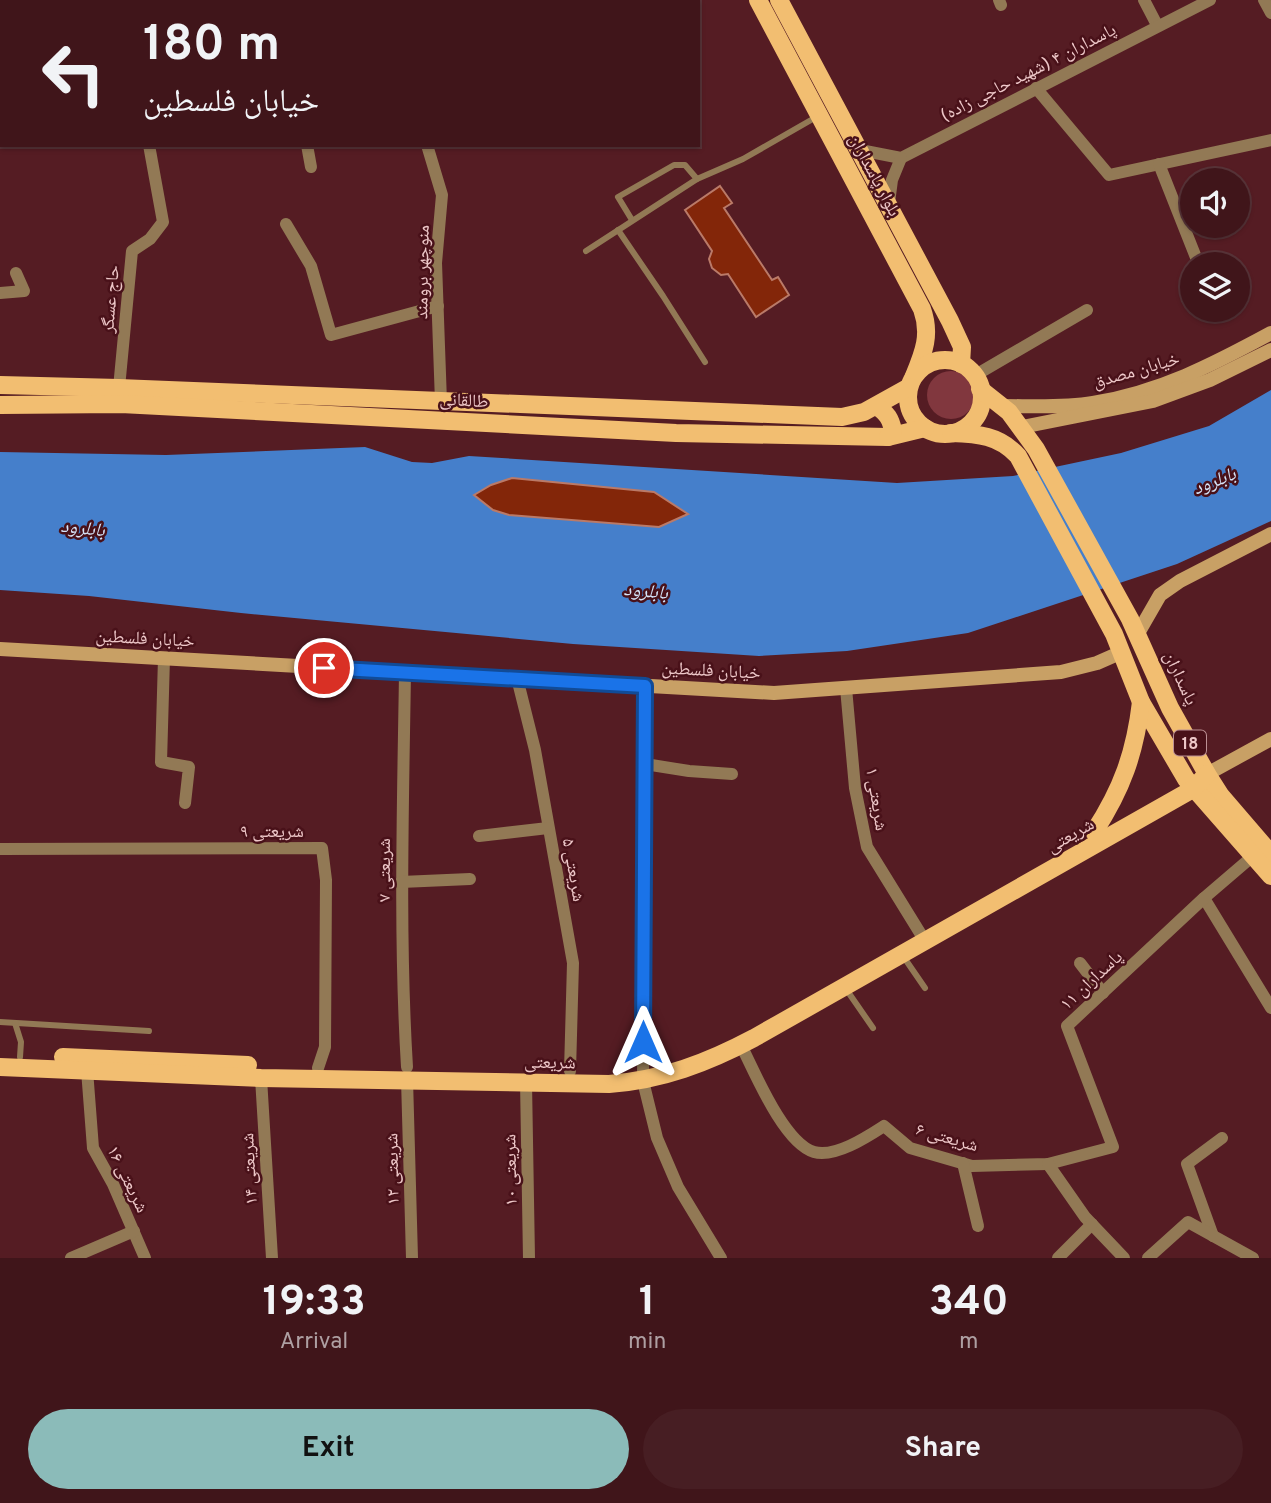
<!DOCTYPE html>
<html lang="en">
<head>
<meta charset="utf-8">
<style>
  body { margin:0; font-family:Overpass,"Noto Naskh Arabic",sans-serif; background:#471e23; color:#f1f3f6; height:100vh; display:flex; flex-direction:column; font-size:26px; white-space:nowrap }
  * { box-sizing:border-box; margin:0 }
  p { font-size:23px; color:#ae9fa2 }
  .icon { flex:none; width:38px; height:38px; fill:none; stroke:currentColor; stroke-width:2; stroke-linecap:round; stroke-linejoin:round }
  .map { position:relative; height:1258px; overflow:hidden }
  .drawer { display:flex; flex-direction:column; background:#40151a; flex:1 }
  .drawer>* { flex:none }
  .banner { position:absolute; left:0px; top:0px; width:700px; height:147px; box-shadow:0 2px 5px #0004,0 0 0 2px #593439; background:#40151a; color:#f1f3f6; overflow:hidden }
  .buttons { position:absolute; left:1180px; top:168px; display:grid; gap:14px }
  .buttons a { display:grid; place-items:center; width:70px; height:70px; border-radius:50%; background:#40151a; box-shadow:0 2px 5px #0004,0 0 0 2px #593439; font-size:35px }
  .pin { position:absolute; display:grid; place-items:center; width:60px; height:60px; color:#fff; margin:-30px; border:4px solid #fff; border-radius:50%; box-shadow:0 2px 7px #0007 }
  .me { position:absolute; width:77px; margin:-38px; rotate:0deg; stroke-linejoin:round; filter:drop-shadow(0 0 5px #0008) }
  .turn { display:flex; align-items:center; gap:24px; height:147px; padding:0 28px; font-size:32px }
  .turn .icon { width:91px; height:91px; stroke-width:2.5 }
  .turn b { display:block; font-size:49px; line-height:60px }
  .eta { display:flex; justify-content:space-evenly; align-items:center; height:119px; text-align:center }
  .eta b { font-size:42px; font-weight:700; line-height:49px }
  .button { display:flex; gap:14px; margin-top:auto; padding:14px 28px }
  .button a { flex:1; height:80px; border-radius:42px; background:#8bbbb9; color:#111; font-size:28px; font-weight:700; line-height:80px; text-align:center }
  .button a+a { background:#471e23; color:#f1f3f6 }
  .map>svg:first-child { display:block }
</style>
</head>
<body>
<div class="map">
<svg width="1271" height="1258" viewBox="0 0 1271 1258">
  <rect width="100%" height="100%" fill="#551c23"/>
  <!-- green -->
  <circle fill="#81373e" cx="951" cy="395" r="24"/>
  <!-- water -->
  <polygon fill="#457fcb" points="1271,390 1271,521 1177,564 968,633 847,651 759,656 573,644 241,613 89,596 0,590 0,452 166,455 365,447 412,462 432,463 469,456 897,483 1013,476 1121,453 1209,426"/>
  <!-- building -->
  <g fill="#832609" stroke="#ba7a68" stroke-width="2">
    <polygon points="720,186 732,203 724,208 772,280 778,277 789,295 756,317 728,274 721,275 712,268 709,259 712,251 685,210"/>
    <polygon points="512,478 654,492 688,514 659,527 509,515 493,510 474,495 491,485"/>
  </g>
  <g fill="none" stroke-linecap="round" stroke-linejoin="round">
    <!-- lane -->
    <g stroke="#927955" stroke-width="6">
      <polyline points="632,220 618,197 674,165 685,165 697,179"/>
      <polyline points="618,230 663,296 705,362"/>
      <polyline points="586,251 697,179 743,159 818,116"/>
      <polyline points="903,956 925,988"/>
      <polyline points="846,989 873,1028"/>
      <polyline points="0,1022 149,1031"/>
      <polyline points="15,1023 21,1042 20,1057"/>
    </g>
    <!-- street -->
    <g stroke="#927955" stroke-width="12">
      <polyline points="121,0 121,2"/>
      <polyline points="435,0 438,2"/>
      <polyline points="999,0 1001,5"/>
      <polyline points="1144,0 1157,25"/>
      <polyline points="1264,0 1271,13"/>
      <polyline points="425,2 426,0"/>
      <polyline points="1036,88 1109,175 1271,140"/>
      <polyline points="307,145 311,167"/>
      <polyline points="427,145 442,195 436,263 441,402"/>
      <polyline points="860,150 901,158 1210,0"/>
      <polyline points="1159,164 1197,260"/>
      <polyline points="889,203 892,180 901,158"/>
      <polyline points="286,224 311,266 331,335 438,306"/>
      <polyline points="0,293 24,291 16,273"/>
      <polyline points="974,376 1087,310"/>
      <polyline points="119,388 132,251 150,239 163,222 149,145"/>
      <polyline points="164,658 161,762 189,767 185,803"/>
      <path d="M405 673C403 805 399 936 407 1067"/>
      <polyline points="517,678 535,750 573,963 570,1071"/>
      <polyline points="645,686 643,1081 657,1138 678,1187 721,1258"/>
      <polyline points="846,688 855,788 867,847 925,941"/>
      <polyline points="645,764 689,771 732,774"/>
      <polyline points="479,836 548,828"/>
      <polyline points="0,849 322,848 326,880 325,1047 318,1068"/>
      <polyline points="401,882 470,879"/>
      <polyline points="1204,898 1271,1008"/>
      <polyline points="1080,963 1103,993"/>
      <path d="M741 1045C755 1073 784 1143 814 1152 835 1158 867 1137 884 1126L910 1148 972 1166 1048 1164 1113 1147 1067 1026 1204 898 1253 856"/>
      <polyline points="87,1070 93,1148 113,1184 145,1258"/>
      <polyline points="261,1078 272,1258"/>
      <polyline points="407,1079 412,1258"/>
      <polyline points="526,1082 529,1258"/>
      <polyline points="963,1163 978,1226"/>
      <polyline points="1048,1164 1085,1217 1124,1258"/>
      <polyline points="1213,1236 1187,1164 1222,1138"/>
      <polyline points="71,1258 134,1231"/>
      <polyline points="1058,1258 1092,1224"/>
      <polyline points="1148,1258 1188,1222 1253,1258"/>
    </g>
    <!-- secondary -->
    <g stroke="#c8a065" stroke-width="14">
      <path d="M1002 406C1032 406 1063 408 1093 403 1160 392 1212 365 1271 333"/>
      <polyline points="1022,427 1153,401 1210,380 1271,350"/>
      <polyline points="1137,635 1160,595 1180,581 1271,534"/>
      <polyline points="0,649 774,693 1061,672 1097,663 1122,652"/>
      <polyline points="1207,774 1271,739"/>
    </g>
    <!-- primary -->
    <g stroke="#f2be71" stroke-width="18">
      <path d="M758 0 922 309C931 334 924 352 914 376"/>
      <polyline points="779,0 950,321 962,347 961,364"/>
      <circle cx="945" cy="397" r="37"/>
      <polyline points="0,385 119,388 842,417 864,412 909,387"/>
      <polyline points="980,389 1009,412 1036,449 1130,619 1170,708 1207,774 1221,796 1271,854"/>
      <polyline points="0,405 121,404 676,433 888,437 925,428"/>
      <path d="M876 406C887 413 891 419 893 431L888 437"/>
      <path d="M951 433C978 434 999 435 1018 456L1114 634 1141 702 1186 779 1271 876"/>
      <path d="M1094 832C1122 789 1135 753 1141 702"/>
      <polyline points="63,1057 248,1065"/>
      <path d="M0 1067 261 1078 609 1084C662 1080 707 1063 754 1038L1193 789 1207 774"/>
    </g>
  </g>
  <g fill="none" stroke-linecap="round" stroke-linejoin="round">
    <defs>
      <polyline id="route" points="324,668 645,686 643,1042"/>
    </defs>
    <!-- route casing -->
    <use href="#route" stroke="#114b97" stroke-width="18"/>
    <!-- route -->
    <use href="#route" stroke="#1a73e8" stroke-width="12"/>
  </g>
  <g text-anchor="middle" stroke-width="5" stroke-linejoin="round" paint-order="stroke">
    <!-- shield labels -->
    <rect fill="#491119" stroke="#bc9094" stroke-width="2" x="1174" y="730.5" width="32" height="25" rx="5"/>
    <g font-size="16" font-weight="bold" fill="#edc7c8">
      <text x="1190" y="749">18</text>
    </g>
    <!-- street labels -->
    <g font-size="18" fill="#edc7c8" stroke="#491119">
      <text transform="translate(1028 72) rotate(-27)" y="6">پاسداران ۴ (شهید حاجی زاده)</text>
      <text transform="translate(875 175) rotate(62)" y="6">بلوار پاسداران</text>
      <text transform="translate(422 272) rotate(-89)" y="6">منوچهر برومند</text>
      <text transform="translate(110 299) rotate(-85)" y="6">حاج عسگر</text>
      <text transform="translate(1136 370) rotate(-16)" y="6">خیابان مصدق</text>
      <text transform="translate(464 400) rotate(3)" y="6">طالقانی</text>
      <text transform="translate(145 638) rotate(3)" y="6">خیابان فلسطین</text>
      <text transform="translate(711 670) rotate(3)" y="6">خیابان فلسطین</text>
      <text transform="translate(1181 678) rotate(65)" y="6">پاسداران</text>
      <text transform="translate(877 799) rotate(81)" y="6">شریعتی ۱</text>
      <text x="272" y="837">شریعتی ۹</text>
      <text transform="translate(1070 835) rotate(-30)" y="6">شریعتی</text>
      <text transform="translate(384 870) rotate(-90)" y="6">شریعتی ۷</text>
      <text transform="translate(574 870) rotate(80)" y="6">شریعتی ۵</text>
      <text transform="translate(1091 980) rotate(-43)" y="6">پاسداران ۱۱</text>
      <text transform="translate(550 1062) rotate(1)" y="6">شریعتی</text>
      <text transform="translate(947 1137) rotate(16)" y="6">شریعتی ۶</text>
      <text transform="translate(249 1169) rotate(-93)" y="6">شریعتی ۱۴</text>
      <text transform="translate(392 1169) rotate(-91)" y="6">شریعتی ۱۲</text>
      <text transform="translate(510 1170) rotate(-91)" y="6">شریعتی ۱۰</text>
      <text transform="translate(128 1179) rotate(64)" y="6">شریعتی ۱۶</text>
    </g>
    <!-- water labels -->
    <g font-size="19" font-style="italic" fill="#d5e4f9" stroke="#491119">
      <text transform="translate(1214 480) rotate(-22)" y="7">بابلرود</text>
      <text transform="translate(83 527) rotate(6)" y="7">بابلرود</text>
      <text transform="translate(646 590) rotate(5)" y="7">بابلرود</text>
    </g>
  </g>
</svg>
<div class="buttons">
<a><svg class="icon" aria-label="sound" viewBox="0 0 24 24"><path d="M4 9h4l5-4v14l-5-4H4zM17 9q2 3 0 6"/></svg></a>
<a><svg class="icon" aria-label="layers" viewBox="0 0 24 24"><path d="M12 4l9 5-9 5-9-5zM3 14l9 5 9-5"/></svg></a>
</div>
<div class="pin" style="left:324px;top:668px;background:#d93025"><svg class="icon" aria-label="arrive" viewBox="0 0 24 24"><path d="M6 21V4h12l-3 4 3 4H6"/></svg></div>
<svg class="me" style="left:643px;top:1042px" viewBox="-20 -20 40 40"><path d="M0-17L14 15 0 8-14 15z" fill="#1a73e8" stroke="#fff" stroke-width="4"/></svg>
<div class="banner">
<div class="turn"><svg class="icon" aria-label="left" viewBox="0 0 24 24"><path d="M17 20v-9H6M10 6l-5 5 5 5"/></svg><div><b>180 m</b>خیابان فلسطین</div></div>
</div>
</div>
<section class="drawer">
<div class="eta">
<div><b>19:33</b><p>Arrival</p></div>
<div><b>1</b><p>min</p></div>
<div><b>340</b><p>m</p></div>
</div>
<div class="button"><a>Exit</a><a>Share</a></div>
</section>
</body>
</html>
